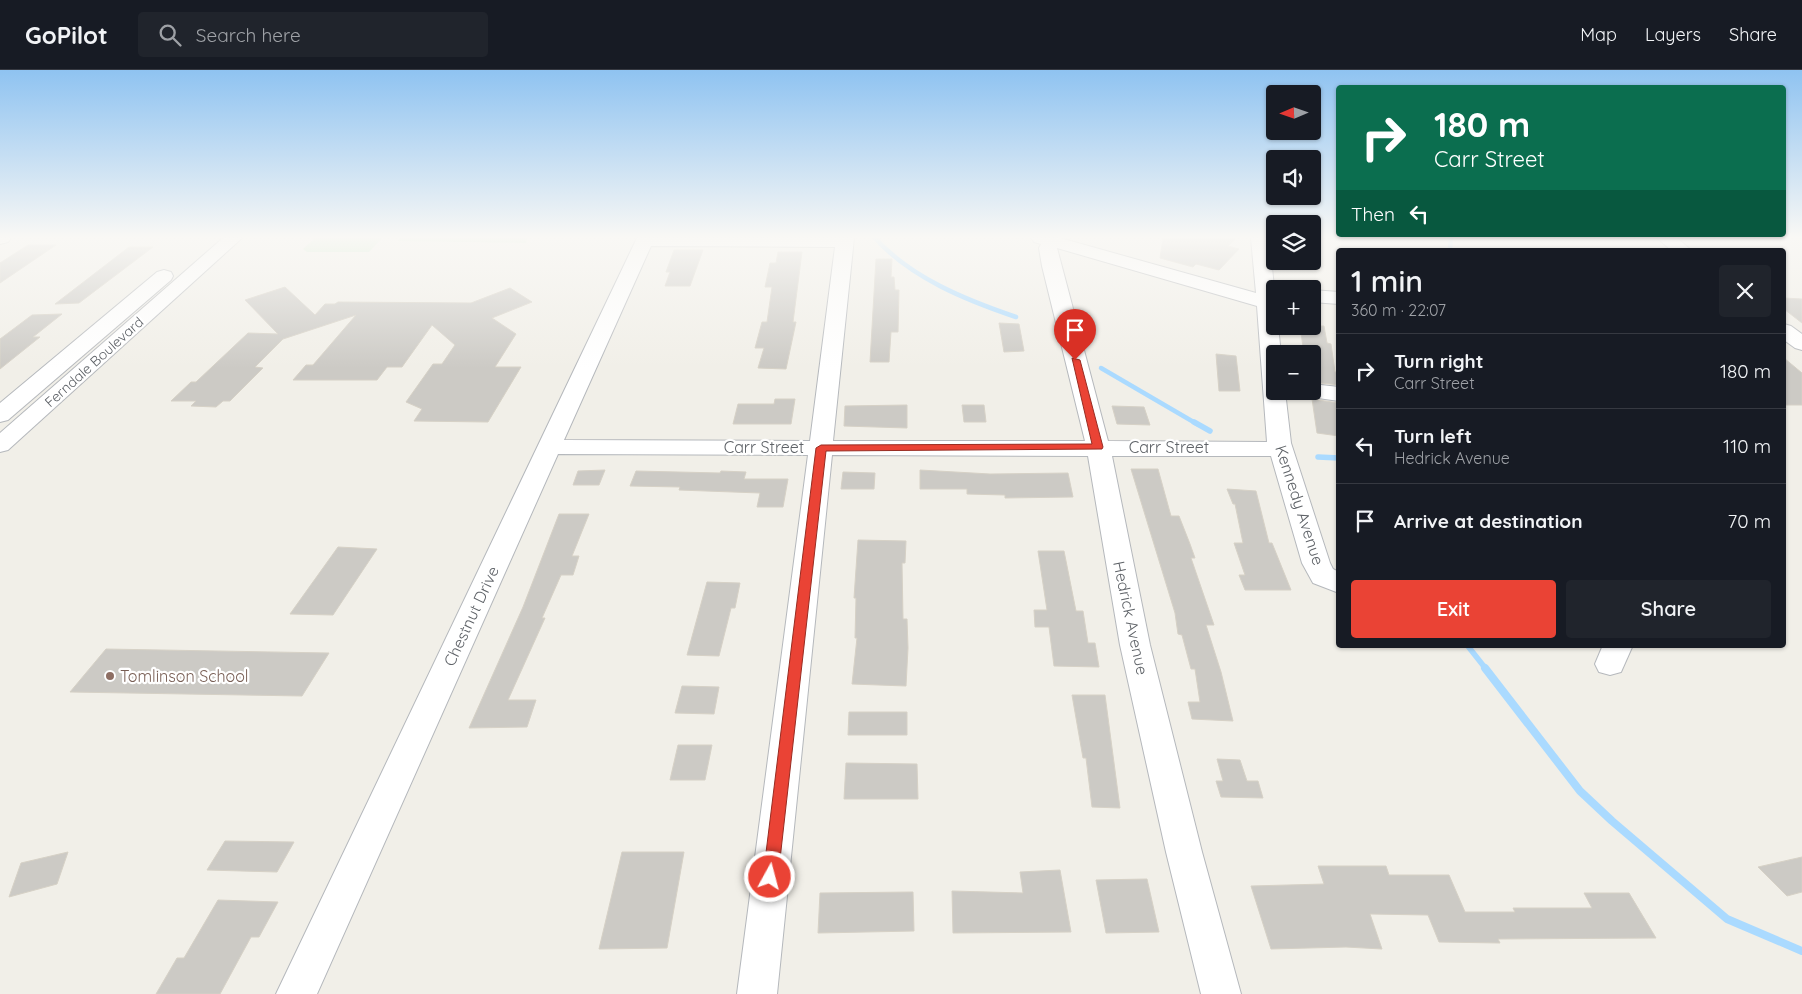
<!DOCTYPE html>
<html lang="en">
<head>
<meta charset="utf-8">
<style>
  body { margin:0; font-family:Quicksand,sans-serif; background:#20242c; color:#f1f3f6; height:100vh; display:flex; flex-direction:column; font-size:19px; white-space:nowrap }
  * { box-sizing:border-box; margin:0 }
  p { font-size:16px; color:#9ea1a6 }
  .icon { flex:none; width:28px; height:28px; fill:none; stroke:currentColor; stroke-width:2; stroke-linecap:round; stroke-linejoin:round }
  .map { position:relative; flex:1; overflow:hidden }
  .drawer { position:absolute; left:1336px; top:178px; width:450px; height:400px; display:flex; flex-direction:column; background:#171b24; border-radius:5px; box-shadow:0 1px 4px #0004 }
  .drawer>* { flex:none }
  .banner { position:absolute; left:1336px; top:15px; width:450px; height:152px; border-radius:5px; box-shadow:0 1px 4px #0004; background:#0b6e4f; color:#fff; overflow:hidden }
  .needle { width:32px; rotate:268deg }
  .controls { position:absolute; left:1266px; top:15px; display:grid; gap:10px }
  .controls a { display:grid; place-items:center; width:55px; height:55px; border-radius:5px; background:#171b24; box-shadow:0 1px 4px #0004; font-size:25px }
  .pin { position:absolute; display:grid; place-items:center; width:42px; height:42px; color:#fff; margin:-51px -21px; border-radius:50% 50% 50% 0; rotate:-45deg; box-shadow:0 0 5px #0007 }
  .pin .icon { rotate:45deg }
  .me { position:absolute; width:55px; margin:-28px; rotate:7deg; stroke-linejoin:round; filter:drop-shadow(0 0 4px #0008) }
  .turn { display:flex; align-items:center; gap:18px; height:105px; padding:0 15px; font-size:22px }
  .turn .icon { width:65px; height:65px; stroke-width:2.5 }
  .turn b { display:block; font-size:35px; line-height:42px }
  .then { display:flex; align-items:center; height:48px; padding:0 15px; background:#0003; gap:10px; font-size:19px }
  .round { display:grid; place-items:center; flex:none; width:52px; height:52px; border-radius:5px; background:#20242c }
  .summary { display:flex; align-items:center; justify-content:space-between; height:85px; padding:0 15px }
  h1 { font-size:30px; font-weight:600; line-height:38px }
  .button { display:flex; gap:10px; margin-top:auto; padding:10px 15px }
  .button a { flex:1; height:58px; border-radius:5px; background:#ea4335; color:#fff; font-size:20px; font-weight:600; line-height:58px; text-align:center }
  .button a+a { background:#20242c; color:#f1f3f6 }
  ul { padding:0; list-style:none }
  li { display:flex; align-items:center; gap:15px; height:75px; padding:0 15px; border-top:1px solid #363941 }
  li div { flex:1 }
  li b { display:block; font-size:19px }
  li em { font-style:normal }
  header { display:flex; align-items:center; gap:30px; box-sizing:border-box; height:70px; padding:0 25px; background:#171b24; border-bottom:1px solid #363941 }
  header strong { font-size:24px }
  nav { display:flex; gap:28px; margin-inline-start:auto; font-size:18px }
  .search { width:350px; height:45px; background:#20242c; display:flex; align-items:center; gap:12px; box-sizing:border-box; padding:0 18px; border-radius:5px; color:#9ea1a6; font-size:19px }
  .map>svg:first-child { display:block }
</style>
</head>
<body>
<header>
<strong>GoPilot</strong>
<div class="search"><svg class="icon" aria-label="search" viewBox="0 0 24 24"><circle cx="10" cy="10" r="6"/><path d="M15 15l6 6"/></svg>Search here</div>
<nav><a>Map</a><a>Layers</a><a>Share</a></nav>
</header>
<div class="map">
<svg width="1802" height="924" viewBox="0 0 1802 924">
  <rect width="100%" height="100%" fill="#f1efe8"/>
  <!-- green -->
  <g fill="#c5e8c5">
    <polygon points="315,168 382,168 369,182 307,182 303,179"/>
    <polygon points="400,168 527,168 526,173 397,171"/>
  </g>
  <g fill="none" stroke-linecap="round" stroke-linejoin="round">
    <!-- stream-far2 -->
    <g stroke="#aadaff" stroke-width="4.5">
      <path d="M875 168C911 208 966 230 1016 247"/>
      <polyline points="1450,180 1451,168"/>
      <polyline points="1101,298 1197,354"/>
    </g>
    <!-- stream-far1 -->
    <g stroke="#aadaff" stroke-width="5.5">
      <polyline points="1194,352 1210,361"/>
      <polyline points="1318,387 1339,388"/>
      <polyline points="1467,575 1486,599"/>
    </g>
    <!-- stream -->
    <polyline stroke="#aadaff" stroke-width="8" points="1485,598 1580,721 1612,751 1727,849 1802,881"/>
  </g>
  <!-- building -->
  <g fill="#cccac5" stroke="#d6d1c6">
    <polygon points="1163,168 1236,168 1228,176 1239,179 1219,200 1196,194 1193,197 1160,188"/>
    <polygon points="28,175 56,175 0,213 0,193"/>
    <polygon points="129,177 153,177 79,233 55,234"/>
    <polygon points="674,180 703,180 690,216 665,216 670,202 666,202"/>
    <polygon points="778,182 802,182 793,252 796,252 786,299 758,298 764,278 755,278 762,252 767,252 772,217 765,217 770,193 776,193"/>
    <polygon points="876,189 892,189 891,207 894,207 895,220 899,220 898,262 891,262 889,292 870,292"/>
    <polygon points="285,217 315,245 325,234 335,234 338,232 471,233 510,218 532,232 492,248 516,264 495,297 521,297 488,352 414,351 422,339 406,332 433,294 442,294 455,275 432,255 402,297 387,297 377,310 293,310 306,295 313,295 356,245 283,269 255,297 263,298 230,331 223,331 216,337 191,336 196,331 171,331 191,312 196,312 248,263 278,264 245,230"/>
    <polygon points="1784,228 1802,229 1802,253 1784,239"/>
    <polygon points="62,244 33,267 40,267 0,299 0,269 32,245"/>
    <polygon points="999,253 1019,254 1024,281 1004,282"/>
    <polygon points="1300,256 1324,256 1327,273 1331,274 1335,302 1339,302 1339,315 1312,312 1312,284 1304,284"/>
    <polygon points="1216,284 1236,286 1240,321 1219,321"/>
    <polygon points="1784,288 1802,303 1802,335 1784,335"/>
    <polygon points="775,329 795,329 791,354 733,354 738,334 774,334"/>
    <polygon points="1312,329 1339,333 1339,366 1317,363"/>
    <polygon points="907,335 907,358 844,356 845,336"/>
    <polygon points="962,335 984,335 986,352 964,352"/>
    <polygon points="1112,336 1144,337 1150,355 1117,354"/>
    <polygon points="1131,399 1158,399 1171,446 1179,446 1190,474 1195,488 1191,488 1214,555 1206,555 1221,602 1233,651 1192,649 1188,632 1200,632 1195,599 1191,599 1182,565 1178,564 1175,543"/>
    <polygon points="605,400 599,415 573,415 578,401"/>
    <polygon points="920,400 990,404 1068,403 1073,427 1005,428 1005,425 967,424 967,419 920,419"/>
    <polygon points="636,401 720,403 721,401 746,402 744,409 788,409 783,437 757,437 760,423 679,420 680,417 630,416"/>
    <polygon points="843,402 875,403 874,419 841,419"/>
    <polygon points="1227,419 1256,421 1269,473 1272,473 1291,520 1245,520 1239,505 1245,505 1234,473 1243,473 1235,434 1233,434"/>
    <polygon points="559,444 589,444 572,486 579,486 573,505 561,505 542,548 545,548 508,630 536,630 527,657 469,658 523,537"/>
    <polygon points="858,470 906,471 905,493 902,493 903,549 907,549 908,578 906,616 852,614 857,568 855,568 856,528 854,528"/>
    <polygon points="338,477 377,479 333,545 290,544"/>
    <polygon points="1038,481 1064,481 1076,541 1083,541 1088,573 1095,573 1099,597 1054,596 1049,557 1035,557 1034,540 1047,540"/>
    <polygon points="707,512 740,513 735,538 731,538 719,586 687,585"/>
    <polygon points="106,579 329,583 302,626 70,622"/>
    <polygon points="682,616 719,617 714,644 675,643"/>
    <polygon points="1072,625 1105,625 1120,738 1092,737 1086,688 1083,688"/>
    <polygon points="849,642 907,642 907,665 848,665"/>
    <polygon points="678,675 712,675 705,710 670,710"/>
    <polygon points="1217,689 1240,690 1247,711 1258,711 1263,728 1221,727 1216,711 1223,711"/>
    <polygon points="846,693 917,694 918,729 844,729"/>
    <polygon points="225,771 294,772 277,802 207,800"/>
    <polygon points="68,782 57,814 9,827 21,793"/>
    <polygon points="622,782 684,782 667,878 599,879"/>
    <polygon points="1802,787 1802,822 1787,826 1758,797"/>
    <polygon points="1318,796 1386,796 1389,805 1449,805 1465,842 1515,842 1513,838 1592,838 1584,823 1629,823 1656,868 1498,869 1500,873 1439,872 1428,845 1370,844 1382,879 1346,877 1271,879 1251,816 1324,814"/>
    <polygon points="1060,800 1071,862 953,863 952,821 1023,823 1020,802"/>
    <polygon points="1147,809 1159,862 1106,863 1096,810"/>
    <polygon points="913,822 914,861 818,863 820,823"/>
    <polygon points="218,830 278,832 259,867 251,867 220,924 156,924 177,888 184,888"/>
  </g>
  <g fill="none" stroke-linecap="round" stroke-linejoin="round">
    <defs>
      <g id="minor">
        <polygon points="0,168 11,168 8,172 0,174"/>
        <polygon points="223,168 242,168 8,380 0,382 0,363"/>
        <path d="M637 168H854L833 371H1085L1042 196 1039 178 1041 174 1034 172 1031 168H1060L1256 223 1251 168H1269L1275 227V256H1278L1281 284H1275V321H1285L1291 373 1330 493 1333 499 1339 502V523L1313 513 1302 493 1271 386H1112L1150 575 1202 782 1241 924H1201L1166 782 1120 575 1088 386 832 385 777 924H737L808 385 558 384 317 924H276ZM651 176 835 177 810 371 564 370ZM1057 178 1257 236 1267 372 1108 371Z"/>
        <polygon points="1657,168 1677,168 1691,180 1671,180"/>
        <polygon points="164,200 171,202 173,206 171,210 8,350 0,352 0,333 157,202"/>
        <polygon points="1312,220 1339,222 1339,234 1312,232"/>
        <polygon points="1784,254 1791,256 1802,264 1802,280 1795,278 1784,270"/>
        <polygon points="1312,314 1339,317 1339,331 1304,326 1301,321 1312,321"/>
        <polygon points="1603,575 1633,575 1621,602 1610,605 1599,602 1595,594"/>
      </g>
    </defs>
    <!-- minor casing -->
    <use href="#minor" stroke="#b5b8bc" stroke-width="2"/>
    <!-- minor -->
    <use href="#minor" fill="#fff" fill-rule="evenodd"/>
  </g>
  <!-- sky -->
  <linearGradient id="sky" x2="0" y2="1"><stop stop-color="#8fc3f1"/><stop offset="0.56" stop-color="#f9f8f5"/><stop offset="1" stop-color="#f9f8f5" stop-opacity="0"/></linearGradient>
  <rect width="1802" height="298" fill="url(#sky)"/>
  <!-- route -->
  <polygon fill="#ea4335" stroke="#982c22" points="1072,288 1080,290 1103,377 1102,379 826,381 778,807 776,812 770,814 765,812 763,807 816,378 821,375 1092,374"/>
  <!-- markers -->
  <circle fill="#8d6e63" stroke="#fff" stroke-width="2" cx="110" cy="606" r="5"/>
  <g text-anchor="middle" stroke-width="4.5" stroke-linejoin="round" paint-order="stroke">
    <!-- far-street labels -->
    <g font-size="14" fill="#5f6368" stroke="#fff">
      <text transform="translate(94 292) rotate(-42)" y="5">Ferndale Boulevard</text>
    </g>
    <!-- street labels -->
    <g font-size="16" fill="#5f6368" stroke="#fff">
      <text x="764" y="383">Carr Street</text>
      <text x="1169" y="383">Carr Street</text>
      <text transform="translate(1300 435) rotate(72)" y="6">Kennedy Avenue</text>
      <text transform="translate(471 546) rotate(-65)" y="6">Chestnut Drive</text>
      <text transform="translate(1131 548) rotate(78)" y="6">Hedrick Avenue</text>
    </g>
    <!-- education labels -->
    <g font-size="16" fill="#785e54" stroke="#fff" text-anchor="start">
      <text x="120" y="612">Tomlinson School</text>
    </g>
  </g>
</svg>
<div class="controls">
<a><svg class="needle" viewBox="-14 -14 28 28"><path d="M0-13l5 13h-10z" fill="#e53935"/><path d="M0 13l5-13h-10z" fill="#9ea1a6"/></svg></a>
<a><svg class="icon" aria-label="sound" viewBox="0 0 24 24"><path d="M4 9h4l5-4v14l-5-4H4zM17 9q2 3 0 6"/></svg></a>
<a><svg class="icon" aria-label="layers" viewBox="0 0 24 24"><path d="M12 4l9 5-9 5-9-5zM3 14l9 5 9-5"/></svg></a>
<a>+</a>
<a>−</a>
</div>
<div class="pin" style="left:1075px;top:290px;background:#d93025"><svg class="icon" aria-label="arrive" viewBox="0 0 24 24"><path d="M6 21V4h12l-3 4 3 4H6"/></svg></div>
<svg class="me" style="left:770px;top:807px" viewBox="-20 -20 40 40"><circle r="17" fill="#ea4335" stroke="#fff" stroke-width="3"/><path d="M0-11L8 9 0 5-8 9z" fill="#fff"/></svg>
<div class="banner">
<div class="turn"><svg class="icon" aria-label="right" viewBox="0 0 24 24"><path d="M7 20v-9h11M14 6l5 5-5 5"/></svg><div><b>180 m</b>Carr Street</div></div>
<div class="then">Then<svg class="icon" aria-label="left" viewBox="0 0 24 24"><path d="M17 20v-9H6M10 6l-5 5 5 5"/></svg></div>
</div>
<section class="drawer">
<div class="summary"><div><h1>1 min</h1><p>360 m · 22:07</p></div><a class="round"><svg class="icon" aria-label="close" viewBox="0 0 24 24"><path d="M6 6l12 12M18 6L6 18"/></svg></a></div>
<ul>
<li><svg class="icon" aria-label="right" viewBox="0 0 24 24"><path d="M7 20v-9h11M14 6l5 5-5 5"/></svg><div><b>Turn right</b><p>Carr Street</p></div><em>180 m</em></li>
<li><svg class="icon" aria-label="left" viewBox="0 0 24 24"><path d="M17 20v-9H6M10 6l-5 5 5 5"/></svg><div><b>Turn left</b><p>Hedrick Avenue</p></div><em>110 m</em></li>
<li><svg class="icon" aria-label="arrive" viewBox="0 0 24 24"><path d="M6 21V4h12l-3 4 3 4H6"/></svg><div><b>Arrive at destination</b></div><em>70 m</em></li>
</ul>
<div class="button"><a>Exit</a><a>Share</a></div>
</section>
</div>
</body>
</html>
